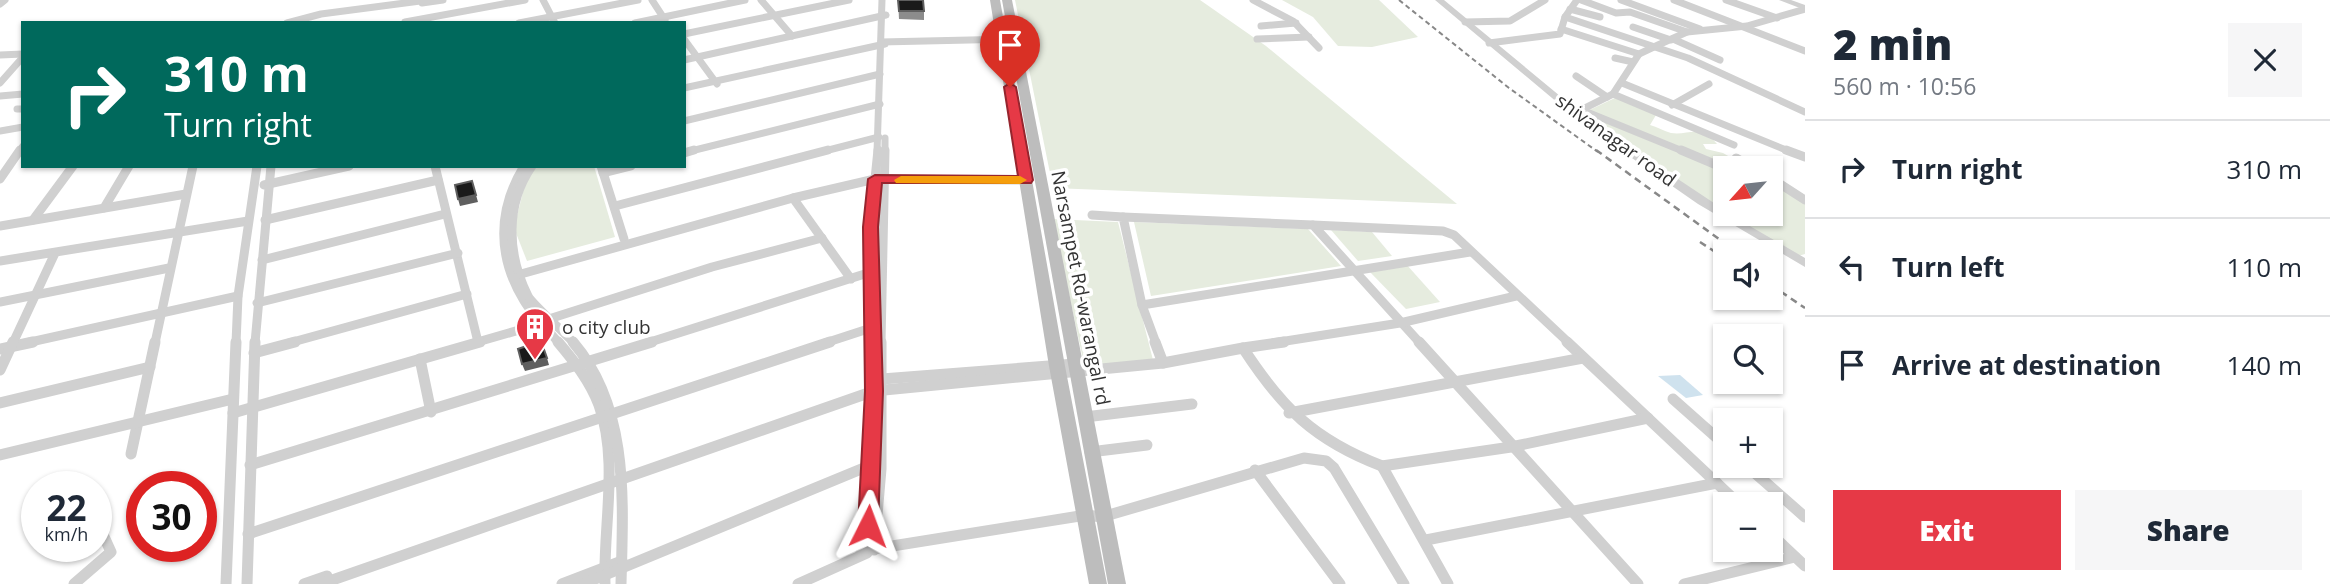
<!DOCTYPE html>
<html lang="en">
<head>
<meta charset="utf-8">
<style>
  body { margin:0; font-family:"Open Sans",sans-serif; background:#f6f6f7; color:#1f2937; height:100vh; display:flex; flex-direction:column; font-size:26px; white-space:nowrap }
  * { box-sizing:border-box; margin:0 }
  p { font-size:23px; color:#747a83 }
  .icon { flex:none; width:38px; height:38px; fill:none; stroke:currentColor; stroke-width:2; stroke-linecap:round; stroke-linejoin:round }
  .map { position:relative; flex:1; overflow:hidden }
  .drawer { display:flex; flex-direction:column; background:#fff; width:525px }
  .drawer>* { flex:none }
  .top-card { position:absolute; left:21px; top:21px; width:665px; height:147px; border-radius:0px; box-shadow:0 2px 5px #0004; background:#00695c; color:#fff; overflow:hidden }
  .needle { width:46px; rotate:243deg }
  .fabs { position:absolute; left:1713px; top:156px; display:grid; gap:14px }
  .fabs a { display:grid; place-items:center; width:70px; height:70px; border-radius:0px; background:#fff; box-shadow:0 2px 5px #0004; font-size:35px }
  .speed { position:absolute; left:21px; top:471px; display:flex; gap:14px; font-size:35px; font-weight:700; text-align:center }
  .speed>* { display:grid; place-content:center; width:91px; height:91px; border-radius:50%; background:#fff; box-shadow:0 2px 5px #0004; line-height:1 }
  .speed small { font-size:18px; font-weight:400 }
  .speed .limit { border:10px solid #d22; background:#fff; color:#111 }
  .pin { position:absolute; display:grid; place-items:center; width:60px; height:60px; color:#fff; margin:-72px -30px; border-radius:50% 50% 50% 0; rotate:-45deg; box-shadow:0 0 7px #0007 }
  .pin .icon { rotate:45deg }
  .me { position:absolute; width:77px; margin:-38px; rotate:3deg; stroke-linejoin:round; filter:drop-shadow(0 0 5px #0008) }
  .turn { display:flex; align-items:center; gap:24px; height:147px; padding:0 28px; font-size:32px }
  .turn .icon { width:91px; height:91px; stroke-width:2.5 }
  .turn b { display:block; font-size:49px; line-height:60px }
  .round { display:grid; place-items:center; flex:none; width:74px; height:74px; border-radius:0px; background:#f6f6f7 }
  .headline { display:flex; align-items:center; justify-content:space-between; height:119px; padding:0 28px }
  h1 { font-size:42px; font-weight:800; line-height:52px }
  .action { display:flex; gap:14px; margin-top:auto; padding:14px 28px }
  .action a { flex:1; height:80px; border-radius:0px; background:#e63946; color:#fff; font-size:28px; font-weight:800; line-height:80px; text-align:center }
  .action a+a { background:#f6f6f7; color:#1f2937 }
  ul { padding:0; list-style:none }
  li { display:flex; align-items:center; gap:21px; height:98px; padding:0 28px; border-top:2px solid #e0e1e3 }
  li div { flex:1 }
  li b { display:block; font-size:26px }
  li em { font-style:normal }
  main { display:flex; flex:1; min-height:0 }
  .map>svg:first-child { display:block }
</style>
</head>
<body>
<main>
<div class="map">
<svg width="1805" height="584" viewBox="0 0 1805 584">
  <rect width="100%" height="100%" fill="#fff"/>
  <!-- green -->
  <g fill="#e6ecdf">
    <polygon points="1015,0 1200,0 1266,46 1457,204 1053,188"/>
    <polygon points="1282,0 1379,0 1418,37 1372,47 1338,46 1313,17"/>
    <path d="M1617 97 1656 115 1650 125C1657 127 1664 131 1671 133 1688 136 1701 123 1717 144H1703L1706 149 1723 153 1749 168H1726L1725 212 1581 114Z"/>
    <polygon points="536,166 594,166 615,237 527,261 514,228 526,180"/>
    <polygon points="1771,181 1805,202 1805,254 1798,256 1728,214 1771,214"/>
    <polygon points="1053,219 1118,222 1153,360 1085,369"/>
    <polygon points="1134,222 1308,229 1341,266 1151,296"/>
    <polygon points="1331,230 1372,232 1392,256 1358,261"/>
    <polygon points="1406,264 1440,302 1406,309 1369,271"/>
  </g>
  <!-- water -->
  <polygon fill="#cfe2ee" points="1680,375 1703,395 1686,398 1658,376"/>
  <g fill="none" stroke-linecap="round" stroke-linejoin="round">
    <!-- minor-far2 -->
    <g stroke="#d0d0d0" stroke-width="7">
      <polyline points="543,0 555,23"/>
      <polyline points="652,0 665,20"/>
      <polyline points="761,0 792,36"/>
      <polyline points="1253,0 1293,21 1319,48"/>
      <polyline points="1581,0 1616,13 1630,12 1687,32"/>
      <polyline points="1621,0 1700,29"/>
      <polyline points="1674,0 1805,51"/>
      <polyline points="1726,0 1777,18"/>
      <polyline points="422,3 443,0"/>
      <polyline points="0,4 5,0"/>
      <polyline points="1570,9 1600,17"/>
      <polyline points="1565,17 1688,58 1805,112"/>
      <polyline points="405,22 525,0"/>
      <polyline points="1465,22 1510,21 1545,0"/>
      <polyline points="287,23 321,14 428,0"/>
      <polyline points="519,23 638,0"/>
      <polyline points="635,23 745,0"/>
      <polyline points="1261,26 1296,23"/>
      <polyline points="1633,27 1671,40"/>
      <polyline points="1561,29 1639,54"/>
      <polyline points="684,34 849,0"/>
      <polyline points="684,39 717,84"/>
      <polyline points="1257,39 1309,37"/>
      <polyline points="1673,39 1720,60"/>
      <polyline points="881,42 1014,39"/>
      <polyline points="1489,43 1560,34 1565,17 1577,0"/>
      <polyline points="0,55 23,54"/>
      <polyline points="1615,58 1633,62"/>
      <polyline points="684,60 886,15"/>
      <polyline points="1576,76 1607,97"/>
      <polyline points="0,83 23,57"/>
      <polyline points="1622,83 1791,152"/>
      <polyline points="684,88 885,44"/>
      <polyline points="1613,94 1734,145"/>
      <polyline points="0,96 23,94"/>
      <polyline points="1672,105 1709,84"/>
      <polyline points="17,109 23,109"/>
      <polyline points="1582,110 1685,152"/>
      <polyline points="1575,113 1613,94 1639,54 1658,45 1687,32 1747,26 1805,9"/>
      <polyline points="684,121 880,74"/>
      <polyline points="0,131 23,127"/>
      <polyline points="19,152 23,146"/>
      <polyline points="687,152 880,104"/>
      <polyline points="821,152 879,137"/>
      <polyline points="877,152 882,0"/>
      <polyline points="885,152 885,138"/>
    </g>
    <!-- minor-far1 -->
    <g stroke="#d0d0d0" stroke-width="9">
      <polyline points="1681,150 1726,169"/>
      <polyline points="1786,150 1805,157"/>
      <polyline points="684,153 694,150"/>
      <polyline points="1736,158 1753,168"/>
      <polyline points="435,166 478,342"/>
      <path d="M524 166C497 210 497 257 524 301 533 316 548 330 559 343"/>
      <path d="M532 166C505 205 507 254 528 296 532 304 565 333 574 343"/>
      <polyline points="601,166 624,239"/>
      <polyline points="603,173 631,166"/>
      <polyline points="1771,178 1805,200"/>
      <polyline points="0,179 20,150"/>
      <polyline points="264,185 349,166"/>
      <polyline points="793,198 851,279"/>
      <polyline points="615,206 828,150"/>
      <polyline points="104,208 129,166"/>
      <polyline points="1092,215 1123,217 1142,305 1156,343"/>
      <polyline points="1123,217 1313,225 1420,343"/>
      <polyline points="33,220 73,166"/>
      <polyline points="265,220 438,180"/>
      <polyline points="1313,225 1443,231 1454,235 1569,343"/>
      <polyline points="0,226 186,194"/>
      <polyline points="262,260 445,214"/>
      <polyline points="0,261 248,221"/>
      <polyline points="521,274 793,198 875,179 1026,180"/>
      <polyline points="0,302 169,268"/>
      <polyline points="257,303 458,253"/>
      <polyline points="1142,305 1470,252"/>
      <polyline points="552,318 712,267 822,238"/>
      <polyline points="13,343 55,253"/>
      <polyline points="26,343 238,296"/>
      <polyline points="155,343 193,166"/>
      <polyline points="236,343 238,296 257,166"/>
      <polyline points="255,343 271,166"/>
      <polyline points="289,343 467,294"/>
      <polyline points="474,343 547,322"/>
      <polyline points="647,343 871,272"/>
      <polyline points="825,343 874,327"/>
      <polyline points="873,343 870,227 878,150"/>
      <polyline points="881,343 885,150"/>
      <polyline points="1273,343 1400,323 1516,296"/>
    </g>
    <!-- minor -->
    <g stroke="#d0d0d0" stroke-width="11">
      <path d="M558 342C574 361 590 381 599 405 619 460 603 527 605 584"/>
      <path d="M573 342C630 409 623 502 621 584"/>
      <path d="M873 342C874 381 877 522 861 551L1086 515 1102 517 1304 458 1326 461 1334 468 1404 584"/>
      <path d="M1155 342 1163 363 1243 348C1282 408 1314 440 1382 466"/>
      <polyline points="1419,342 1638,584"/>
      <polyline points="1567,342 1739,504"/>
      <polyline points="1243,348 1284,342"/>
      <polyline points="0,349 33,342"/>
      <polyline points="254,353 295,342"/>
      <polyline points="420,359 431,412"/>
      <polyline points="0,370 13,342"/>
      <polyline points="882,379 1075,364"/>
      <polyline points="1673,399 1726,446"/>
      <polyline points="0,403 150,367"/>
      <polyline points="233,413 480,342"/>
      <polyline points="1289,413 1583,358"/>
      <polyline points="1085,417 1192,404"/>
      <polyline points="1090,452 1147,445"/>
      <polyline points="131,454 155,342"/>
      <polyline points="0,455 233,399"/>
      <polyline points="250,465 652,342"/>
      <polyline points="1747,466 1805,517"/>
      <polyline points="1255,470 1340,584"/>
      <polyline points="248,534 830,342"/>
      <polyline points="1771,534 1805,566"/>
      <polyline points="1426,540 1717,483"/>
      <polyline points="872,548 874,550 881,469 881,342"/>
      <polyline points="74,584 111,552 96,519"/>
      <polyline points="226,584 236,342"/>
      <polyline points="247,584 255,342"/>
      <polyline points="304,584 327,576"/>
      <polyline points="321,584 874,391 1163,363"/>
      <polyline points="562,584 622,561"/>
      <polyline points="583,584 871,465"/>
      <polyline points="798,584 867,553"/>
      <polyline points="1448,584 1382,466 1511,447 1648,418"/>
      <polyline points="1684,584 1795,557"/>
    </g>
    <!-- tertiary -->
    <g fill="#d0d0d0" fill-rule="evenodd">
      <polygon points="1435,0 1444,0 1589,120 1726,211 1726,214 1729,214 1805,258 1805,267 1698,204 1583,124"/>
      <polygon points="1779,0 1791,0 1805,5 1805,10"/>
    </g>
    <!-- secondary -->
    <g fill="#bdbdbd" fill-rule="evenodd">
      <polygon points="990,0 1000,0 1065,366 1107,584 1089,584 1049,366"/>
      <polygon points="1002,0 1012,0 1126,584 1108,584"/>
    </g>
    <!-- rail-far1 -->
    <polyline stroke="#888" stroke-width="2" stroke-dasharray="5 3.5" stroke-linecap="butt" points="1399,0 1509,88 1598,152"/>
    <!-- rail -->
    <g stroke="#888" stroke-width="2.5" stroke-dasharray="7 5" stroke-linecap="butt">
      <polyline points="1596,150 1737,252"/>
      <polyline points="1700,242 1726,259"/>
      <polyline points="1771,285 1805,308"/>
    </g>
  </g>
  <!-- wall -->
  <polygon fill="#8c8c8c" points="898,0 924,11 924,20 899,19"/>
  <!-- shaded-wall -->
  <g fill="#5f5f5f">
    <polygon points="474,188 478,202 460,206 458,199"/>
    <polygon points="547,358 549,365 525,371 522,364"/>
  </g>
  <!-- building -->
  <g fill="#1a1a1a" stroke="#5f5f5f" stroke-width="2">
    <polygon points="898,0 923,0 924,11 899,11"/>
    <polygon points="472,181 476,195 458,199 455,185"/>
    <polygon points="541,341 547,358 522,364 518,349"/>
  </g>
  <!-- route -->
  <polygon fill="#e63946" stroke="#96252e" stroke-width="2" points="1010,83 1016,87 1033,180 1031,183 882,183 878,227 883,391 878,526 875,532 868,534 861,532 858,526 865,391 863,227 868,179 875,175 1018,176 1004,87"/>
  <!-- slow -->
  <polygon fill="#f59e0b" points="901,176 1020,176 1027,180 1020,184 896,183 894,180"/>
  <!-- icons -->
  <defs>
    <symbol id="building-pin" viewBox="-11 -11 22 30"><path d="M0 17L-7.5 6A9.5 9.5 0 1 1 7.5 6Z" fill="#e63946" stroke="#fff"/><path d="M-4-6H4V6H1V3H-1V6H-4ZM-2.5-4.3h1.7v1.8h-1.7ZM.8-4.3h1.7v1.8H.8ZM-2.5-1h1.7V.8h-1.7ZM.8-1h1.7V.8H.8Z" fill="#fff"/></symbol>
  </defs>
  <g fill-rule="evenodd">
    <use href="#building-pin" x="513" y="305" width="44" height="60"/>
  </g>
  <g text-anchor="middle" stroke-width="7" stroke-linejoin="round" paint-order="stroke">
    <!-- street labels -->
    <g font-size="19" fill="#333" stroke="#fff">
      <text transform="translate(1616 140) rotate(36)" y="7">shivanagar road</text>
      <text transform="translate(1081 288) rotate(79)" y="7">Narsampet Rd-warangal rd</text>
    </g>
    <!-- poi labels -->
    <g font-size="19" fill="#333" stroke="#fff" text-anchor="start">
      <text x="562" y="334">o city club</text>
    </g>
  </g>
</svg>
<div class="fabs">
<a><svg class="needle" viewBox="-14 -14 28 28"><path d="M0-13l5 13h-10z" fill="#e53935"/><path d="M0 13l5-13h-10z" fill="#747a83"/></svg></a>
<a><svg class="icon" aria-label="sound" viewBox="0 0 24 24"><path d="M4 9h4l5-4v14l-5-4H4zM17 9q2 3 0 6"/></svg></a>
<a><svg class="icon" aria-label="search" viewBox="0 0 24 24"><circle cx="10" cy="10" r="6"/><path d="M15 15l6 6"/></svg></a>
<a>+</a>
<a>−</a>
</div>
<div class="speed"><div>22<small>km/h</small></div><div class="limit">30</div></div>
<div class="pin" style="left:1010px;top:87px;background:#d93025"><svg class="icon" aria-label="arrive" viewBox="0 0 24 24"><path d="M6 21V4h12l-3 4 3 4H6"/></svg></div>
<svg class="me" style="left:868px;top:526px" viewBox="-20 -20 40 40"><path d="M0-17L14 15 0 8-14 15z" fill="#e63946" stroke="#fff" stroke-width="4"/></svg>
<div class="top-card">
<div class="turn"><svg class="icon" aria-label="right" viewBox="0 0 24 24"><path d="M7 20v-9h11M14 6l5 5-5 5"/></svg><div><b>310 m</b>Turn right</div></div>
</div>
</div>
<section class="drawer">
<div class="headline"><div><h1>2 min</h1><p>560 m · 10:56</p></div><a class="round"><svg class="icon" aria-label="close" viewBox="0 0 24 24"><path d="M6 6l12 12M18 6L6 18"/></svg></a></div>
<ul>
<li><svg class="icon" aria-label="right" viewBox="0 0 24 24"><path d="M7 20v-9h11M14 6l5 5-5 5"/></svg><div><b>Turn right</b></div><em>310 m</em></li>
<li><svg class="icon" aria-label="left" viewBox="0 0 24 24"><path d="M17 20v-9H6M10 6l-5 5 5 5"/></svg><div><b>Turn left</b></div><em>110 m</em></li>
<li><svg class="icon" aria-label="arrive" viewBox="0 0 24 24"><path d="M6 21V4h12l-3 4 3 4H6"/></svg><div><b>Arrive at destination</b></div><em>140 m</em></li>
</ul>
<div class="action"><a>Exit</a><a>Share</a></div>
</section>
</main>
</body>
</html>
